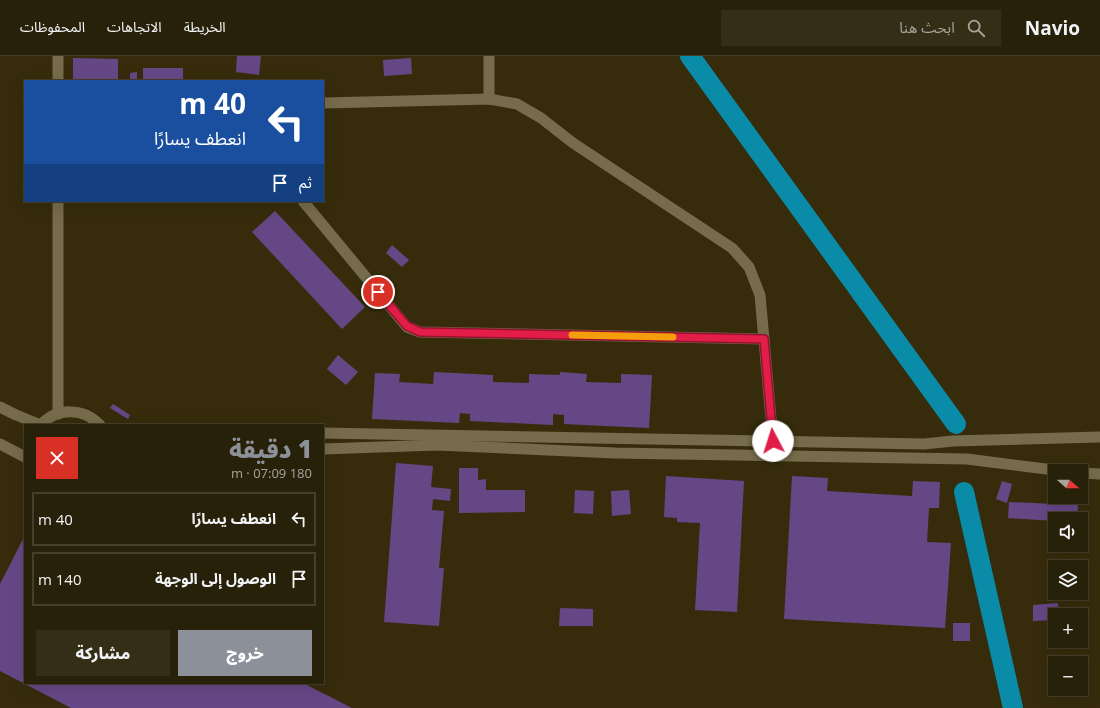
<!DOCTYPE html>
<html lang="ar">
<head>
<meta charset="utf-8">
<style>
  body { margin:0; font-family:"Open Sans","Noto Sans Arabic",sans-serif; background:#342e17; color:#f1f3f6; direction:rtl; height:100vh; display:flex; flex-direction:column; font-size:15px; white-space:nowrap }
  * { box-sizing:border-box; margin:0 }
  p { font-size:13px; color:#a5a39c }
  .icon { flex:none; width:22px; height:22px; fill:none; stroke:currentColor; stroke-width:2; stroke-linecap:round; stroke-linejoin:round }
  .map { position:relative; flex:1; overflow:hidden; direction:ltr }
  .drawer { position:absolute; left:24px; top:368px; width:300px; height:260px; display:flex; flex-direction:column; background:#282109; border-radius:0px; box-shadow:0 4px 16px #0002,0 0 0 1px #443e2a; direction:rtl }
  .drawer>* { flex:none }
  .top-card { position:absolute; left:24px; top:24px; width:300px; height:122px; border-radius:0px; box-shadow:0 4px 16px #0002,0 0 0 1px #443e2a; direction:rtl; background:#1a4fa0; color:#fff; overflow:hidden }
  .needle { width:26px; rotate:111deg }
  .controls { position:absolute; left:1048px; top:408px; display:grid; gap:8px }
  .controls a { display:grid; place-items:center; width:40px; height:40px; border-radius:0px; background:#282109; box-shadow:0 4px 16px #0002,0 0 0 1px #443e2a; font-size:20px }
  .pin { position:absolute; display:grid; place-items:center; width:34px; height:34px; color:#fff; margin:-17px; border:2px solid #fff; border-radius:50%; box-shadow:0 1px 4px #0007 }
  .me { position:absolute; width:44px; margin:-22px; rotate:355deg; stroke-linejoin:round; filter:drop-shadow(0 0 3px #0008) }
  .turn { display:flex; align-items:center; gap:14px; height:84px; padding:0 12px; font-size:18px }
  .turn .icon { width:52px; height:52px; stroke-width:2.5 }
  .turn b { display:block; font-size:28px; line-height:34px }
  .then { display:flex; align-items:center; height:38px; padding:0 12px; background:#0003; gap:8px; font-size:15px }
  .round { display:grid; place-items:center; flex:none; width:42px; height:42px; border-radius:0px; background:#342e17 }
  .overview { display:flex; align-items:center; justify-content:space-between; height:68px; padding:0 12px }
  h1 { font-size:24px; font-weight:800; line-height:30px; color:#8c9099 }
  .button { display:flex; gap:8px; margin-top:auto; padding:8px 12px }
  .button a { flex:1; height:46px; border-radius:0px; background:#8c9099; color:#fff; font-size:16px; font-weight:800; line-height:46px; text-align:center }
  .button a+a { background:#342e17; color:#f1f3f6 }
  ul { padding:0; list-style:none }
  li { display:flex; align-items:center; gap:12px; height:54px; margin:0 8px 6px; padding:0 4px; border:2px solid #443e2a; border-radius:0px }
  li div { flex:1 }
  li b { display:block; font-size:15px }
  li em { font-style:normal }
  header { display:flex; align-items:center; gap:24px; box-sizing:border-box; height:56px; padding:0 20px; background:#282109; border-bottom:1px solid #443e2a }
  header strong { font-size:19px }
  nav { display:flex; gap:22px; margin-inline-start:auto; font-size:14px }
  .search { width:280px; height:36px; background:#342e17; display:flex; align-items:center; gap:10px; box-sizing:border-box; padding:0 14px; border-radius:0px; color:#a5a39c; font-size:15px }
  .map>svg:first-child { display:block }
</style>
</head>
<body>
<header>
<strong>Navio</strong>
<div class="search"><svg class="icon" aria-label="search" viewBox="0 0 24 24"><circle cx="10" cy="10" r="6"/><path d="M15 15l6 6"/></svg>ابحث هنا</div>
<nav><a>الخريطة</a><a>الاتجاهات</a><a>المحفوظات</a></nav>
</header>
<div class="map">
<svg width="1100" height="652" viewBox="0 0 1100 652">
  <rect width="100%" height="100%" fill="#362c0c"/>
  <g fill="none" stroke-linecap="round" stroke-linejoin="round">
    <!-- canal -->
    <g stroke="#0a8ba7" stroke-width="20">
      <polyline points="690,0 956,368"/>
      <polyline points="964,436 1013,652"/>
    </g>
  </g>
  <!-- building -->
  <g fill="#664786">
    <polygon points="237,0 261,0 259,19 236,16"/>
    <polygon points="73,2 118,3 118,25 73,25"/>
    <polygon points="411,2 412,18 384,20 383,4"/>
    <rect x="143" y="12" width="40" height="13"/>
    <polygon points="137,16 137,25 130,25 130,17"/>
    <polygon points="275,155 365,251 342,273 252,176"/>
    <polygon points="392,189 409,204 402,211 386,197"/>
    <polygon points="338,299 358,316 346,329 327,313"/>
    <polygon points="434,316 493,319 493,326 529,327 529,318 560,319 560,316 587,318 586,326 621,327 621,318 652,319 649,372 564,368 564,359 553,358 553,369 470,365 470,358 460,357 459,367 372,363 375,317 400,318 399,326 433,328"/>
    <polygon points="113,348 130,359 128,363 110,352"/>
    <polygon points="396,407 433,410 431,431 451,433 450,445 433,443 432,454 444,455 439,512 444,512 439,570 384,566"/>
    <polygon points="459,412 478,412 478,424 486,423 486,434 525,434 525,456 459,457"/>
    <polygon points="666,420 744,425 737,556 695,554 700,467 677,466 677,462 664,461"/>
    <polygon points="792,420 828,422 827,435 912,440 913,425 940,426 939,452 929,452 927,486 951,487 945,572 784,563"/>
    <polygon points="1002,425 1012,428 1007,447 996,443"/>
    <polygon points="575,434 594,435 593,458 574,457"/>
    <polygon points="629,434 631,458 612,460 611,435"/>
    <polygon points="1009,446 1078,449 1077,463 1055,463 1055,465 1008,462"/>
    <polygon points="23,483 25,485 25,627 303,627 352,652 71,652 0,615 0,528"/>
    <polygon points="1058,547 1059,559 1055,559 1055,564 1033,565 1033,549"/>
    <polygon points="560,552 593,553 593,570 559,570"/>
    <rect x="953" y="567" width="17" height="18"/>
  </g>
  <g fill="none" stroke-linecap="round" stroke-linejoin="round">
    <!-- service -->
    <g stroke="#766b4a" stroke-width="11">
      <polyline points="489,0 489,43"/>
      <polyline points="58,25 58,0"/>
      <polyline points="323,47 489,43 517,48 541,62 573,87 732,192 749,211 760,239 773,385 778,388"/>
      <polyline points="58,145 58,358"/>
      <polyline points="303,145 407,271 420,276 764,283"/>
      <polyline points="0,351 16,359 41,369"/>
      <path d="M41 369C57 351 84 352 100 369"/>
      <polyline points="323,377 924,388 953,385 1100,381"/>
      <polyline points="0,388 25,401"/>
      <polyline points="323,393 437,389 615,397 967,403 1062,415"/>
      <polyline points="1081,417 1100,418"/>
    </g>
  </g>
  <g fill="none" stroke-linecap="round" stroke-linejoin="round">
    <defs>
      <polyline id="route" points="378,236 407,270 420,276 764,283 773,385"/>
    </defs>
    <!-- route casing -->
    <use href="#route" stroke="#92132f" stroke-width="10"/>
    <!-- route -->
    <use href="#route" stroke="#e11d48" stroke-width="7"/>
    <!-- slow -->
    <polyline stroke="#f59e0b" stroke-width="7" points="572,279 673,281"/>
  </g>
</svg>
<div class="controls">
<a><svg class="needle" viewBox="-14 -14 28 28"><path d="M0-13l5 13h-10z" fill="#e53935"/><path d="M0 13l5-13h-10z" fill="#a5a39c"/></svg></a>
<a><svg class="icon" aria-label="sound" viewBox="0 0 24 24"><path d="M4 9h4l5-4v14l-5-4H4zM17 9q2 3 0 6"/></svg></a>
<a><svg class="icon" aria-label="layers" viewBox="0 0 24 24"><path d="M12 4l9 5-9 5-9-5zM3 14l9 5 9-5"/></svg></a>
<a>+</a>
<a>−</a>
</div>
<div class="pin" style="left:378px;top:236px;background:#d93025"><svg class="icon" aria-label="arrive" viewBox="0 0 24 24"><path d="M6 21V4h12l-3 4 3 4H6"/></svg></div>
<svg class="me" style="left:773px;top:385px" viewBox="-20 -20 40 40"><circle r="19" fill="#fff"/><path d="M0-13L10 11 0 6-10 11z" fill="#e11d48"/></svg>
<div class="top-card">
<div class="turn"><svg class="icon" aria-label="left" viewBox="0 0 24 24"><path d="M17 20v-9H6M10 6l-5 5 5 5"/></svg><div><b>40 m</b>انعطف يسارًا</div></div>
<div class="then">ثم<svg class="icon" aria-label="arrive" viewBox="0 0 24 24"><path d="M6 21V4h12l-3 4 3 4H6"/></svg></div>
</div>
<section class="drawer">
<div class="overview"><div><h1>1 دقيقة</h1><p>180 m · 07:09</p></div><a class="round" style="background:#d93025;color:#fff"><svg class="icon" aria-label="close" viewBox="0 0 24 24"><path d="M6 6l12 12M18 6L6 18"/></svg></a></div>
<ul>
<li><svg class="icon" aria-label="left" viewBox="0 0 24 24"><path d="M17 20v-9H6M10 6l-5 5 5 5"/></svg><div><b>انعطف يسارًا</b></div><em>40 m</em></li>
<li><svg class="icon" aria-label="arrive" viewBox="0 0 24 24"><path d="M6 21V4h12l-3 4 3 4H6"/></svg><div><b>الوصول إلى الوجهة</b></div><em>140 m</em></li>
</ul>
<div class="button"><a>خروج</a><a>مشاركة</a></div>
</section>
</div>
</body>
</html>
